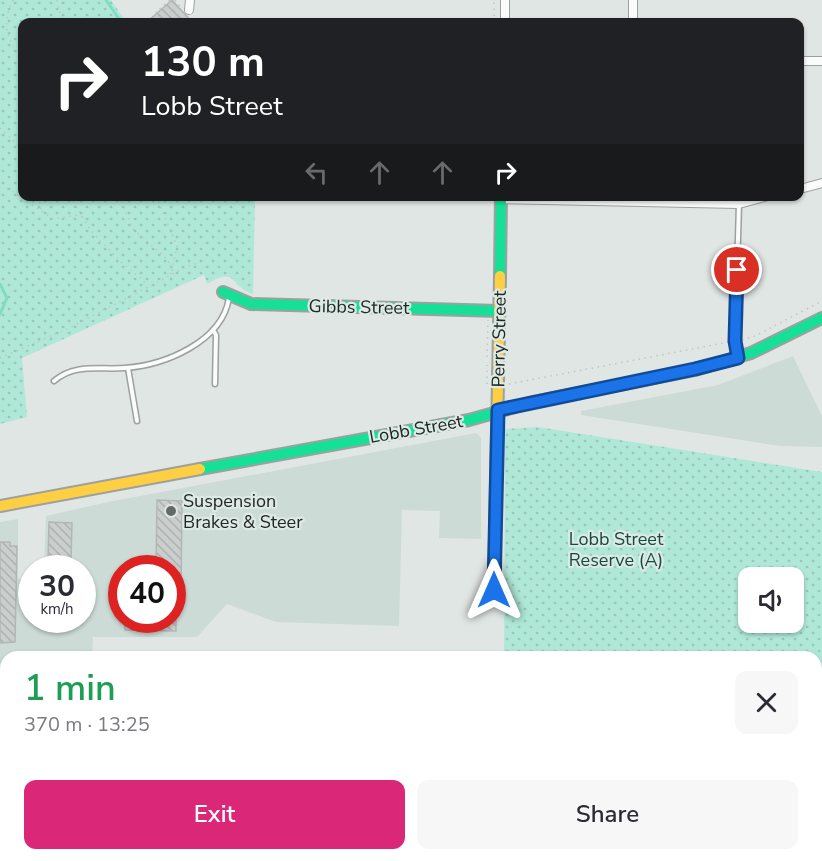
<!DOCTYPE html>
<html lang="en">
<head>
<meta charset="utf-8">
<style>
  body { margin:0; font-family:"Nunito Sans",sans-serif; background:#f7f7f7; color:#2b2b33; height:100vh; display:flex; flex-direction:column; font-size:22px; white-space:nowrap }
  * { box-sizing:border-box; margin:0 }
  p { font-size:20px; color:#7c7c81 }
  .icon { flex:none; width:33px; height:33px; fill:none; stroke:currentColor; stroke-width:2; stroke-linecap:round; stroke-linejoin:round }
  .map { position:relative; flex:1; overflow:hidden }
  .panel { position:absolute; left:0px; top:651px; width:822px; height:210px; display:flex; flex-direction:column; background:#fff; border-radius:18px 18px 0 0; box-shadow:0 2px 4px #0004 }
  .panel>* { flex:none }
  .guide { position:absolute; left:18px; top:18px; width:786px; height:183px; border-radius:12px; box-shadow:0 2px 4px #0004; background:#202124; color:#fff; overflow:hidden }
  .tools { position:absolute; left:738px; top:567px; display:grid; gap:12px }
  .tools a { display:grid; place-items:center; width:66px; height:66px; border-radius:12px; background:#fff; box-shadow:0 2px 4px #0004; font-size:30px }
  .speed { position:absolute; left:18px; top:555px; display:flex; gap:12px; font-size:30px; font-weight:700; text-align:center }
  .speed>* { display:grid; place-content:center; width:78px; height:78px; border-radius:50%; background:#fff; box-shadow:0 2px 4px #0004; line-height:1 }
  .speed small { font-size:15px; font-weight:400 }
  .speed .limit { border:9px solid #d22; background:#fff; color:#111 }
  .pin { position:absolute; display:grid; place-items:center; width:51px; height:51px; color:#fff; margin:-26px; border:3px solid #fff; border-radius:50%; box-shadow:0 2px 6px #0007 }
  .me { position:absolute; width:66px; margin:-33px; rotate:0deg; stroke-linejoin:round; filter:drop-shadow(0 0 4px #0008) }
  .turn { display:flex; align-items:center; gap:21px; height:126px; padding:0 24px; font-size:27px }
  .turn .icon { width:78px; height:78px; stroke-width:2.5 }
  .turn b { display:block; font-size:42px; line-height:51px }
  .lanes { display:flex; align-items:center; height:57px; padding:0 24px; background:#0003; justify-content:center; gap:30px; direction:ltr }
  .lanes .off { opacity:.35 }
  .round { display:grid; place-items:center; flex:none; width:63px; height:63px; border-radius:12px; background:#f7f7f7 }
  .headline { display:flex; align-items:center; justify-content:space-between; height:102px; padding:0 24px }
  h1 { font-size:36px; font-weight:600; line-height:45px; color:#1e9e55 }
  .action { display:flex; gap:12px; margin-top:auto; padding:12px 24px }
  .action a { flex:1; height:69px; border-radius:12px; background:#db2777; color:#fff; font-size:24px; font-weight:600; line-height:69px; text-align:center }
  .action a+a { background:#f7f7f7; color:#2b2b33 }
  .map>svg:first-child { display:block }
</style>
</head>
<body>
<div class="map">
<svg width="822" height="861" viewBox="0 0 822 861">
  <defs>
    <pattern id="grass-dots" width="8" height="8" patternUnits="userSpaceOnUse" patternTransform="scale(1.5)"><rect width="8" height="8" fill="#b0e8d8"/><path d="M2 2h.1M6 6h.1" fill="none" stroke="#97c7b9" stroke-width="1.8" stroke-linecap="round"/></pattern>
    <pattern id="building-back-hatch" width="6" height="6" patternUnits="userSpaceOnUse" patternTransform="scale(1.5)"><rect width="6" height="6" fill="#cacfcd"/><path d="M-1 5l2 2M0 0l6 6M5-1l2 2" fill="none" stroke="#adb2b0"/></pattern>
  </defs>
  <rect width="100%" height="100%" fill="#e0e6e4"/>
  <!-- built -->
  <g fill="#cddbd7" fill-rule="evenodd">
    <polygon points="793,356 822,416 822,447 780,446 581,415 581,411 718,385"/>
    <path d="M476 433 481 438V539L439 538 440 511 402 510 399 626 276 622 227 604 197 637H93L92 655 6 657V662L0 663V522L18 519V579L31 578 32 620H82V568H44L46 516 108 502ZM122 568H172V620H122Z"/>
  </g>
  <!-- grass -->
  <g fill="url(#grass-dots)" fill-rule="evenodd">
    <path d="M0 0H111L126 22H22V196L255 197 253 294C230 287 237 265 207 284L204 275 22 358 27 417 0 424Z"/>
    <path d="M538 427 822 472V685L816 686V657H504L505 429ZM748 578H794V622H748Z"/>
    <polygon points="822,784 822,861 558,861 589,855 816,855 816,787"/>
  </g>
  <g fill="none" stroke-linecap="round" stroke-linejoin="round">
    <!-- stream -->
    <g stroke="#81dcc4" stroke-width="3">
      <polyline points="106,0 121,22"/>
      <polyline points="0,284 7,298 0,314"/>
    </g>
    <!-- river -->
    <g stroke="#81dcc4" stroke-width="16">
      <polyline points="816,714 822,712"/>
      <polyline points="0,810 6,809"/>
    </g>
  </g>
  <!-- building -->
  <g fill="url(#building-back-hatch)" stroke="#b2b7b5" stroke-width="1.5">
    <polygon points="172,0 192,22 147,22"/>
    <polygon points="157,500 182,501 181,595 172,595 172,568 156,568"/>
    <polygon points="49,522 72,523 71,563 48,562"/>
    <polygon points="0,542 10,542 10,546 17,546 15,642 0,643"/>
    <polygon points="125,620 176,620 176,631 125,630"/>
  </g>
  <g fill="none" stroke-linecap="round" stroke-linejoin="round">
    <defs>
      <g id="lane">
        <polyline points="213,330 216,335 215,384"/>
        <polyline points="738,357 735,341 739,204"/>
        <polyline points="128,368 137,421"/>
        <path d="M54 381C75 363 99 370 125 368 165 365 222 342 229 298"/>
      </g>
      <g id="street">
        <polyline points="189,10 190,0"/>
        <polyline points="505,22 505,0"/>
        <polyline points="633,22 633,0"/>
        <polyline points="800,61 822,61"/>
        <polyline points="800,189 822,183"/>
        <polyline points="501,199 739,204 768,196"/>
      </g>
      <g id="fast">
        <polyline points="500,276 501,196"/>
        <polyline points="223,292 251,304 499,311"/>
        <polyline points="200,469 469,420 533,402 695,370 751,353 822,318"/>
      </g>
      <g id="slow">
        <polyline points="0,506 200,469"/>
        <polyline points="494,590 500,276"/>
      </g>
    </defs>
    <!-- lane casing -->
    <use href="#lane" stroke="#9ca1a0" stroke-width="7"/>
    <!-- street casing -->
    <use href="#street" stroke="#9ca1a0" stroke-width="10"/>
    <!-- fast casing -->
    <use href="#fast" stroke="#9ca1a0" stroke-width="14"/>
    <!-- slow casing -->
    <use href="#slow" stroke="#9ca1a0" stroke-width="14"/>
    <!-- path -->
    <g stroke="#c0c3c2" stroke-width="1.5" stroke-dasharray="1.5 4.5" stroke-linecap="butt">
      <path d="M13 0C0 26 8 38 22 62"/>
      <polyline points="57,0 62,22"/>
      <polyline points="175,0 180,6"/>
      <polyline points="165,22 156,12 170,0"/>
      <polyline points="494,22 494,0"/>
      <polyline points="0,128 22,149"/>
      <polyline points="7,188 53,219 76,215 83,217"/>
      <polyline points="39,196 41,211"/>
      <polyline points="70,196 91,231 123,264 143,280 147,288"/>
      <polyline points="119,196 133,229 167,259 171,266 171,274"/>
      <polyline points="156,196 177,246 172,271"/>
      <polyline points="742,340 755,336 822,301"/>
      <polyline points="487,357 488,320"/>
      <polyline points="0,358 71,327 188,266 199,263"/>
      <polyline points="487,384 487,365"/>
      <polyline points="509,384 729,342"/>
    </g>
    <!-- lane -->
    <use href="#lane" stroke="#fafbfb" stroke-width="4"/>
    <!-- street -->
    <use href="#street" stroke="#fafbfb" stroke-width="8"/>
    <!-- fast -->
    <use href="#fast" stroke="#16e098" stroke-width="10"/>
    <!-- slow -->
    <use href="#slow" stroke="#ffcf43" stroke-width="10"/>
  </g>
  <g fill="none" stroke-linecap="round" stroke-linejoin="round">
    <defs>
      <polyline id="route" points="494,590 498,410 695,369 738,358 735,341 737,270"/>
    </defs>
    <!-- route casing -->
    <use href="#route" stroke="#114b97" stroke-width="15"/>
    <!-- route -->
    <use href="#route" stroke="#1a73e8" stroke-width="10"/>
  </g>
  <!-- markers -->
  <circle fill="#646a68" stroke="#dde9e5" stroke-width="2" cx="171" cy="511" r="6"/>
  <g text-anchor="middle" stroke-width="4.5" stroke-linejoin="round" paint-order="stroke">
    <!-- street labels -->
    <g font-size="18" fill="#222725" stroke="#dde9e5">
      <text transform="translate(359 307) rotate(1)" y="6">Gibbs Street</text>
      <text transform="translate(499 339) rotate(-89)" y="6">Perry Street</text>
      <text transform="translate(416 429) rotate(-10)" y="6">Lobb Street</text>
    </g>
    <!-- poi labels -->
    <g font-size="18" fill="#222725" stroke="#dde9e5" text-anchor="start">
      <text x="183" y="507">Suspension<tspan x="183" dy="21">Brakes &amp; Steer</tspan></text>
    </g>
    <!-- park labels -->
    <g font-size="18" fill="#154b3e" stroke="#dde9e5">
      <text x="616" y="545">Lobb Street<tspan x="616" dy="21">Reserve (A)</tspan></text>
    </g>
  </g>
</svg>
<div class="tools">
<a><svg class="icon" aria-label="sound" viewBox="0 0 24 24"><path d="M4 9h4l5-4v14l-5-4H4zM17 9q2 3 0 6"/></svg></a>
</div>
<div class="speed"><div>30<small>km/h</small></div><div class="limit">40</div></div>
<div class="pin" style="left:737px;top:270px;background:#d93025"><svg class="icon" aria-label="arrive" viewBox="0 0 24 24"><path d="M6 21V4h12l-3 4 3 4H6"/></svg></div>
<svg class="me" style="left:494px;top:590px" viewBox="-20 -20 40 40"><path d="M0-17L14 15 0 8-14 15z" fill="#1a73e8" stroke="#fff" stroke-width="4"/></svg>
<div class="guide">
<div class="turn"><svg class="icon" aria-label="right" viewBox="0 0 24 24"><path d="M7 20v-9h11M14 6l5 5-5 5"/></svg><div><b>130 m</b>Lobb Street</div></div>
<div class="lanes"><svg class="icon off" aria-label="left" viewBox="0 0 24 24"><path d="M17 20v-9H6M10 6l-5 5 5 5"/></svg><svg class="icon off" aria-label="ahead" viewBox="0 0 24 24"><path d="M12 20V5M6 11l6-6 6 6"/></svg><svg class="icon off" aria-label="ahead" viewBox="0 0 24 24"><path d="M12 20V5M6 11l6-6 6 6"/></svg><svg class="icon" aria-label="right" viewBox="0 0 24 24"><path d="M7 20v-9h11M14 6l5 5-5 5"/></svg></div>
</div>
<section class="panel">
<div class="headline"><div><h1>1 min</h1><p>370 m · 13:25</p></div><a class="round"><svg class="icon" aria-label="close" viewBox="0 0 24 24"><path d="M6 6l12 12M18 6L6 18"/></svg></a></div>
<div class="action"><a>Exit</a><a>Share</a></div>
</section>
</div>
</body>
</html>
